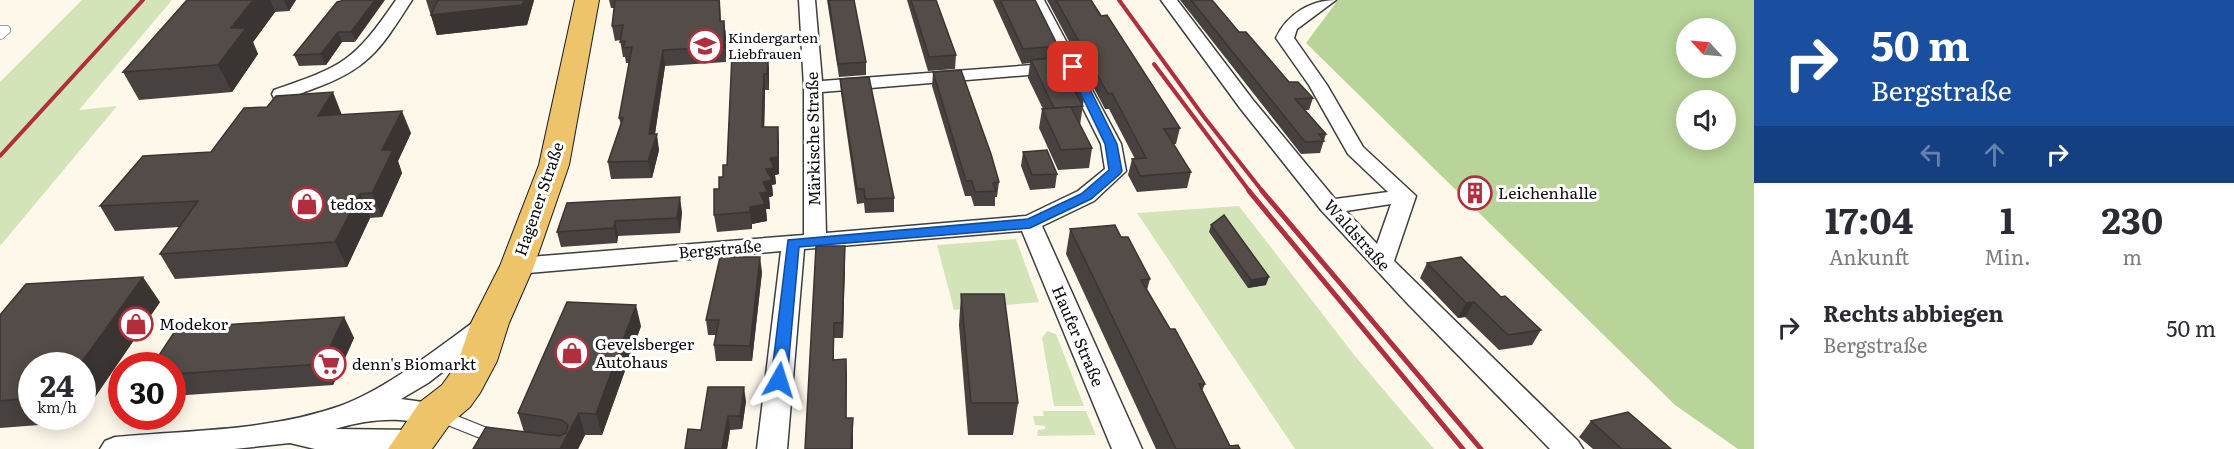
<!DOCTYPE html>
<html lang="de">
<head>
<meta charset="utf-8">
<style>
  body { margin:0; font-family:Literata,serif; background:#f7f7f7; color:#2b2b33; height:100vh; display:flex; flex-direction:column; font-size:22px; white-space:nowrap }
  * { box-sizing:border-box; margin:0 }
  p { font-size:20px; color:#7c7c81 }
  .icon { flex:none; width:33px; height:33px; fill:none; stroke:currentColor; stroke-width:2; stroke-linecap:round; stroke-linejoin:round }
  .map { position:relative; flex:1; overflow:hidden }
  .panel { display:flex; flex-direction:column; background:#fff; width:480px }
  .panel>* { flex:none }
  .guide { background:#1a4fa0; color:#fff; overflow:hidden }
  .needle { width:39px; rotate:296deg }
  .controls { position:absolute; left:1676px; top:18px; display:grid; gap:12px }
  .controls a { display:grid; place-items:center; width:60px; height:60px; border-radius:50%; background:#fff; box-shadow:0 3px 15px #0003; font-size:30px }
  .speed { position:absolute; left:18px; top:352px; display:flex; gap:12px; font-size:30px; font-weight:700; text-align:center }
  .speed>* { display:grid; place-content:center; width:78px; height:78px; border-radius:50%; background:#fff; box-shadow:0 3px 15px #0003; line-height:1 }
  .speed small { font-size:15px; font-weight:400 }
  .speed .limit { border:9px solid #d22; background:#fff; color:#111 }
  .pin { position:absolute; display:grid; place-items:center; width:51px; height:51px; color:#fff; margin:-26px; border-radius:12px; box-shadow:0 3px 9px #0006 }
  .me { position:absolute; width:66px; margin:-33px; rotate:6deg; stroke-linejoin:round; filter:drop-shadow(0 0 4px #0008) }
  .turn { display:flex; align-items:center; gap:21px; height:126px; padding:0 18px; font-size:27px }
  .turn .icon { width:78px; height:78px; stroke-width:2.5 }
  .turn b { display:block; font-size:42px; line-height:51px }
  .lanes { display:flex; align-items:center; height:57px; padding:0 18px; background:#0003; justify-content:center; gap:30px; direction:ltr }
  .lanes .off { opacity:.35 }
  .eta { display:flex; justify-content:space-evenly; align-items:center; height:102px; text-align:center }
  .eta b { font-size:36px; font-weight:700; line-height:42px }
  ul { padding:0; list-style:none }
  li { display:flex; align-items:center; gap:18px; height:84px; padding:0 18px }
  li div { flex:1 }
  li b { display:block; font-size:22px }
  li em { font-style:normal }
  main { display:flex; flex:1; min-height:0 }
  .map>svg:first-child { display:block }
</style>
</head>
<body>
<main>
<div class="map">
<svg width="1754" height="449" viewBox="0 0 1754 449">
  <rect width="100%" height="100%" fill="#fef8eb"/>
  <!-- green -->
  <g fill="#d3e5b8">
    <polygon points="82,0 172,0 79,110 117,106 0,246 0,82"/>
    <polygon points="1239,206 1355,356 1434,449 1295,449 1137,213"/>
    <polygon points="1016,239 1039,302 954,310 937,245"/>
    <polygon points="1047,331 1056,334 1084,406 1054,406 1042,338"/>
    <polygon points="1043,411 1086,411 1096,435 1037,436 1038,430 1045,429 1045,426 1035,425 1033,416 1044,416"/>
  </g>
  <!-- forest -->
  <path fill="#b8d498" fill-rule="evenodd" d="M1338 0H1754V449H1738L1675 405 1306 43ZM1686 28H1725V68H1686ZM1686 100H1725V140H1686Z"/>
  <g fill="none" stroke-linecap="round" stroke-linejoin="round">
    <defs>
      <polyline id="service-far1" points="0,30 6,30 0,35"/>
      <polyline id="service" points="441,416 496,438"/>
      <g id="minor">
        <path d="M396 0H412C380 50 368 70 310 90 299 94 286 101 274 98L272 94 274 90C344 66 354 61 396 0Z"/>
        <path d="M799 0H815L822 81 1060 63 1028 0H1044L1121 144 1126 171 1094 201 1042 226 1142 449H1112L1022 231 804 249 787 449H757L781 251 517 274 509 272 505 266 509 260 517 258 804 235V87ZM1065 72 1101 144 1105 169 1078 191 1026 216 826 233 822 92Z"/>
        <path d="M1161 0H1177L1253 100 1335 199 1388 192 1348 154 1309 85 1276 38C1287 14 1311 0 1336 0L1297 29 1294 38 1327 85 1363 147 1416 196 1394 261 1578 441 1583 449H1550L1408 304 1321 210 1240 108ZM1391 204 1377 244 1346 211Z"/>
        <path d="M488 315 497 318 501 324 497 330 428 383 401 399 445 405 449 413 445 421C430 426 415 421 399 420 377 419 355 423 335 429L415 430 425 434 429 442 426 449H315L290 443 234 449H100L105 441 115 437C190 430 269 431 340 406 387 389 439 347 479 318Z"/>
      </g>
      <polygon id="primary" points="575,0 599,0 569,165 534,266 509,323 497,361 480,393 470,407 450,424 432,449 388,449 420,402 442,385 452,371 459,359 471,323 500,266 539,165"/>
    </defs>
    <!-- service-far1 casing -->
    <use href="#service-far1" stroke="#3e3e3e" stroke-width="10"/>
    <!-- service casing -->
    <use href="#service" stroke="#3e3e3e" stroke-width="14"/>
    <!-- minor casing -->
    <use href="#minor" stroke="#3e3e3e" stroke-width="3"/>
    <!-- primary casing -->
    <use href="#primary" stroke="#1c1c1c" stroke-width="2"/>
    <!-- service-far1 -->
    <use href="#service-far1" stroke="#fff" stroke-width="9"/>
    <!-- service -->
    <use href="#service" stroke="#fff" stroke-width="12"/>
    <!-- minor -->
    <use href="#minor" fill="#fff" fill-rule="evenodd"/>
    <!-- primary -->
    <use href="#primary" fill="#eec46b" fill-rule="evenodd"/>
    <!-- rail-far1 -->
    <g stroke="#b02f3f" stroke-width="4">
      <polyline points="1119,0 1204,117 1263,192"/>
      <polyline points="1154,64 1250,192"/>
      <polyline points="0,156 143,0"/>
    </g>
    <!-- rail -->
    <g stroke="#b02f3f" stroke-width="5">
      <polyline points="1249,191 1463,449"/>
      <polyline points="1262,191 1481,449"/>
    </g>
  </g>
  <!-- wall -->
  <g fill="#47413f">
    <polygon points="187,0 296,0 289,11 275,12 253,42 258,54 232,92 139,100 123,72"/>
    <polygon points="426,0 534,0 527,25 437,35"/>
    <polygon points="609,0 720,0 721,21 724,21 726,36 726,62 665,66 655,134 659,150 652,178 611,179 608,162 621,125 619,118 629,63 626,63 625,57 623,57 620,40 615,41 612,26 614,8 611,8"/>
    <polygon points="827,0 854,0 866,62 866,75 839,77"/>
    <polygon points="907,0 936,0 956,55 955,69 928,71"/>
    <polygon points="993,0 1035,0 1058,46 1057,58 1085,92 1080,125 1092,148 1089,168 1058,170 1039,128 1042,109 1043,109 1028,78 1030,63 1022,64"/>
    <polygon points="1047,0 1091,0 1180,128 1176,144 1174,144 1191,172 1187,188 1137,192 1128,175 1132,159 1135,159 1109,109 1105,109"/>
    <polygon points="1180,0 1212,0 1239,32 1289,82 1313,98 1309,110 1305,110 1326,134 1320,153 1301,154"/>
    <polygon points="341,1 355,42 342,42 326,65 299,66 294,55"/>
    <polygon points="732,54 769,68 769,90 765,90 764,127 779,143 779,174 775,175 776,184 772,185 773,196 769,197 770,209 766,209 767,221 752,224 752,229 717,232 714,215 719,189 727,165"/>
    <polygon points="933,72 999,182 997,197 995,197 995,206 974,206 971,196 965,196 932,86"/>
    <polygon points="840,79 894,198 894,212 865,213 864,203 857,204 841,93"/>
    <polygon points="342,114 411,133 398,161 402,173 382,217 370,218 347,267 175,279 160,254 180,227 115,231 100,206 211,152"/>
    <polygon points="1023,152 1057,174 1055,188 1030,190 1021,166"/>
    <polygon points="567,203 682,212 680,233 618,236 617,243 561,247 557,232"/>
    <polygon points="1211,225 1266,285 1248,288 1209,232"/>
    <polygon points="1070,229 1121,237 1150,279 1147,290 1170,329 1205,384 1202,391 1230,446 1240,449 1156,449 1066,254"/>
    <polygon points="845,261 843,338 834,338 834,360 846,359 846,418 853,434 805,449"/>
    <polygon points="1427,263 1501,297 1541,330 1532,345 1499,350 1465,317 1458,318 1420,278"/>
    <polygon points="762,272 752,361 716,361 714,345 716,335 708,335 706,320"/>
    <polygon points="961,294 1018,403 1013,435 968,435 959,325"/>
    <polygon points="160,302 82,416 82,366 32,366 32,417 82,417 78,422 0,428 0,315"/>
    <polygon points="344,317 354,338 333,385 172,396 172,366"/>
    <polygon points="641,326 602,435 585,435 578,449 473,449 524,432 518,413"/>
    <polygon points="746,401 742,429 730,430 727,449 685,449 701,430"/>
    <polygon points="1591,421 1671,449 1593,449 1579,437"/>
  </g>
  <!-- shaded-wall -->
  <g fill="#3a3533">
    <polygon points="253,0 270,0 275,12 253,42 258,54 232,92 218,65 231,28"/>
    <polygon points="284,0 296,0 289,11"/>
    <polygon points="375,0 385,0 355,42 351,32"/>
    <polygon points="524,0 534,0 527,25 437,35 431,15"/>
    <polygon points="724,21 726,36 726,62 724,47"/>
    <polygon points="338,32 342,42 326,65 321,54"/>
    <polygon points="663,50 665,66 653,147 657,134 659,150 652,178 648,161 649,134"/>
    <polygon points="768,53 769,68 769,90 767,74"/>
    <polygon points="764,74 765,90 764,143 762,127"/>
    <polygon points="333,92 342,115 318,116"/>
    <polygon points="402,111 411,133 398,161 402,173 382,217 372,193 382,150"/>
    <polygon points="778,127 779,143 779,174 775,175 776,184 772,185 773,196 769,197 770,209 766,209 767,221 752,224 752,229 750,207 760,193 766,169 770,158"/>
    <polygon points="360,194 370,218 347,267 335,242"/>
    <polygon points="680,197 682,212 680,233 677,218"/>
    <polygon points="615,221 618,236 617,243 614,228"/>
    <polygon points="845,246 845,261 843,338 842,323"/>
    <polygon points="760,257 762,272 752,361 750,346"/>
    <polygon points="143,277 160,302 82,416 82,366 79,366"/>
    <polygon points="1269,277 1266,285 1248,288 1251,280"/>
    <polygon points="1474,302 1465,317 1458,318 1466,303"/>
    <polygon points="636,305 641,326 602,435 596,414"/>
    <polygon points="344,317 354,338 333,385 322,364"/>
    <polygon points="846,359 847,375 846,434"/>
    <polygon points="744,387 746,401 742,429 740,416"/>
    <polygon points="579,413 585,435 578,449 560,449"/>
    <polygon points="728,416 730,430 727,449 722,449"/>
    <polygon points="74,417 82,417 78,422"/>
    <polygon points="853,418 853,449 851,449"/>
  </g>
  <!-- building -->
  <g fill="#534c49" stroke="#3a3533" stroke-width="1.5">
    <polygon points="187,0 253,0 231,28 246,28 218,65 123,72"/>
    <polygon points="342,0 375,0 351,32 338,32 321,54 294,55 337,2 341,1"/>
    <polygon points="438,0 524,0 522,5 431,15"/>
    <polygon points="615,0 719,0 720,21 724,21 724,47 663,50 649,134 657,134 648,161 608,162 623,118 619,118 632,47 623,48 625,41 620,42 623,25 612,26"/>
    <polygon points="829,0 854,0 866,62 838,64"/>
    <polygon points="911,0 936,0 956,55 929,57"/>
    <polygon points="1000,0 1035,0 1058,46 1023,49"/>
    <polygon points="1056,0 1091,0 1101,16 1107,15 1180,128 1164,129 1191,172 1140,176 1132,159 1146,158 1112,93 1108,94"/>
    <polygon points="1191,0 1212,0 1239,32 1246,32 1289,82 1298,82 1313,98 1295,99 1326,134 1319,134 1324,141 1305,142"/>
    <polygon points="768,53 767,74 764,74 762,127 778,127 778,157 770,158 774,168 766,169 772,180 763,182 768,192 760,193 765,204 750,207 750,212 714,215 714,189 719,189 719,177 723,177 723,165 727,165 732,54"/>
    <polygon points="1066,57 1085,92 1075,92 1083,106 1054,108 1031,60"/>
    <polygon points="961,70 991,154 999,182 993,183 996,191 975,192 972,181 966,181 933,72"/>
    <polygon points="869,77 894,198 865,199 864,189 857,189 840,79"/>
    <polygon points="333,92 318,116 402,111 382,150 393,150 372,193 360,194 335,242 160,254 198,201 100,206 143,156 211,152 244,108 267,107 276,96"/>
    <polygon points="1071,107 1092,148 1061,150 1042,109"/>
    <polygon points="1047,150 1057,174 1032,175 1023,152"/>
    <polygon points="680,197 677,218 615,221 614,228 557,232 567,203"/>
    <polygon points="1224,215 1269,277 1251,280 1211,225"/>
    <polygon points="1115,225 1121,237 1128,237 1150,279 1141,280 1170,329 1175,329 1205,384 1199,384 1230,446 1238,445 1240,449 1176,449 1070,229"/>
    <polygon points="816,246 845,246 842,323 834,323 833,360 846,359 846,418 853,418 851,449 805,449"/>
    <polygon points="720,257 760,257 750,346 714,345 719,320 706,320"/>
    <polygon points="1461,257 1501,297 1505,296 1541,330 1508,335 1474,302 1466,303 1427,263"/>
    <polygon points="143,277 79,366 32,366 32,398 0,401 0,315 26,284"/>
    <polygon points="961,294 1004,294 1018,403 971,403"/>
    <polygon points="567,302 636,305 596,414 579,413 560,449 473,449 486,427 559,436 566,433 568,425 562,420 518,413"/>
    <polygon points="344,317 322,364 172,374 172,366 152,366 177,328"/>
    <polygon points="708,387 744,387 740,416 728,416 722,449 685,449 688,429 701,430"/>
    <polygon points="1628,412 1671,449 1622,449 1591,421"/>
  </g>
  <!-- route -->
  <polygon fill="#1a73e8" stroke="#114b97" stroke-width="1.5" points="1073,64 1079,67 1117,144 1122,171 1120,174 1091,199 1030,228 799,247 787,380 779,386 773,385 771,380 788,240 1028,219 1081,194 1109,170 1105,144 1068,67"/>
  <!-- icons -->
  <defs>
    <symbol id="school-ring" viewBox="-11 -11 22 22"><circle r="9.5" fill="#fff" stroke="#b02f3f" stroke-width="1.5"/><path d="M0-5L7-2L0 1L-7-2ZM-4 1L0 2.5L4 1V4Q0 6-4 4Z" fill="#b02f3f"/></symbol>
    <symbol id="building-ring" viewBox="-11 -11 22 22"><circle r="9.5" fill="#fff" stroke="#b02f3f" stroke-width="1.5"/><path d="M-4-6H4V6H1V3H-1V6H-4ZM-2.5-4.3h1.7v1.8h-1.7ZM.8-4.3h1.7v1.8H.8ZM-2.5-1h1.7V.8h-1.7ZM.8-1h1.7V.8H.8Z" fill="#b02f3f"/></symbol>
    <symbol id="shop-ring" viewBox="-11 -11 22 22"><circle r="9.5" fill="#fff" stroke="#b02f3f" stroke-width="1.5"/><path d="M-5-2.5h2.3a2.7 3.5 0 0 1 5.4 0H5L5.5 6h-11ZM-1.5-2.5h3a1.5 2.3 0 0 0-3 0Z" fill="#b02f3f"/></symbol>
    <symbol id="supermarket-ring" viewBox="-11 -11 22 22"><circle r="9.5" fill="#fff" stroke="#b02f3f" stroke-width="1.5"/><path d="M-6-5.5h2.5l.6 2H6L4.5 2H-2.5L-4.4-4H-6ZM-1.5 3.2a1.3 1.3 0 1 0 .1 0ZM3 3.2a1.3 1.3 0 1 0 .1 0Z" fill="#b02f3f"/></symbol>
  </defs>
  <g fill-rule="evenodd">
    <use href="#school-ring" x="686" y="27" width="38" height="38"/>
    <use href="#building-ring" x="1456" y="174" width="38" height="38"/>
    <use href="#shop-ring" x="288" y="185" width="38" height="38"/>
    <use href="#shop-ring" x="117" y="305" width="38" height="38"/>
    <use href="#shop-ring" x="553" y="334" width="38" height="38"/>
    <use href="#supermarket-ring" x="310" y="345" width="38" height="38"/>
  </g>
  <g text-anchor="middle" stroke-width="6" stroke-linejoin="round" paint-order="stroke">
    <!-- far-poi labels -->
    <g font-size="14" fill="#0b0b0b" stroke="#fff" text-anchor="start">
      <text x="728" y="43">Kindergarten<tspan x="728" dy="16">Liebfrauen</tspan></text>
    </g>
    <!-- street labels -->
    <g font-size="16" fill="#0b0b0b" stroke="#fff">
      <text transform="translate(813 139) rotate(-91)" y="6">Märkische Straße</text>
      <text transform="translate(539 199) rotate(-71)" y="6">Hagener Straße</text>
      <text transform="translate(1357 235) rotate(48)" y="6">Waldstraße</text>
      <text transform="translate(720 249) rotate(-5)" y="6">Bergstraße</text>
      <text transform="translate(1078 336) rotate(67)" y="6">Haufer Straße</text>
    </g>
    <!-- poi labels -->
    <g font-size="16" fill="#0b0b0b" stroke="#fff" text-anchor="start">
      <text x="1498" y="199">Leichenhalle</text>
      <text x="330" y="210">tedox</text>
      <text x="159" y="330">Modekor</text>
      <text x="595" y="350">Gevelsberger<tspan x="595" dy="18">Autohaus</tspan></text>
      <text x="352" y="370">denn's Biomarkt</text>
    </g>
  </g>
</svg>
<div class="controls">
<a><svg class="needle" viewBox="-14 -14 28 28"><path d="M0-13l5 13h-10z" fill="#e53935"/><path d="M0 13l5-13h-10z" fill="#7c7c81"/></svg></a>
<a><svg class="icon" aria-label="sound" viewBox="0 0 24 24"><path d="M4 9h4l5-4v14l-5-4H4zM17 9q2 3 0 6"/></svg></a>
</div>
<div class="speed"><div>24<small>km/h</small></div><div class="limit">30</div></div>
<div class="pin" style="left:1073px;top:67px;background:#d93025"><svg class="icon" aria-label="arrive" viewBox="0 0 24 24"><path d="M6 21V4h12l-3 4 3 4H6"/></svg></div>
<svg class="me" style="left:779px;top:380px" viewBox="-20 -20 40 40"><path d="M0-17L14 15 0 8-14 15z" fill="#1a73e8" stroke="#fff" stroke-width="4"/></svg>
</div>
<section class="panel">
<div class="guide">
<div class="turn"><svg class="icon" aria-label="right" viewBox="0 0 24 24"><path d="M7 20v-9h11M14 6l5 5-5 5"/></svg><div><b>50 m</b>Bergstraße</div></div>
<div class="lanes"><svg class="icon off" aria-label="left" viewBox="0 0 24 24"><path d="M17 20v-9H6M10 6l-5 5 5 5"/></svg><svg class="icon off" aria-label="ahead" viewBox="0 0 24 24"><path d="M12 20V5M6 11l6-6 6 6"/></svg><svg class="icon" aria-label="right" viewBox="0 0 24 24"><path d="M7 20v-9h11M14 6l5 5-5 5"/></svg></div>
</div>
<div class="eta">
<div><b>17:04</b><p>Ankunft</p></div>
<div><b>1</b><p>Min.</p></div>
<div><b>230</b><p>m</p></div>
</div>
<ul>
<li><svg class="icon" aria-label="right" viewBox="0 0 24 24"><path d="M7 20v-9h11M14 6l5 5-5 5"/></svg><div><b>Rechts abbiegen</b><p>Bergstraße</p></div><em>50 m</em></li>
</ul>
</section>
</main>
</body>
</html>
